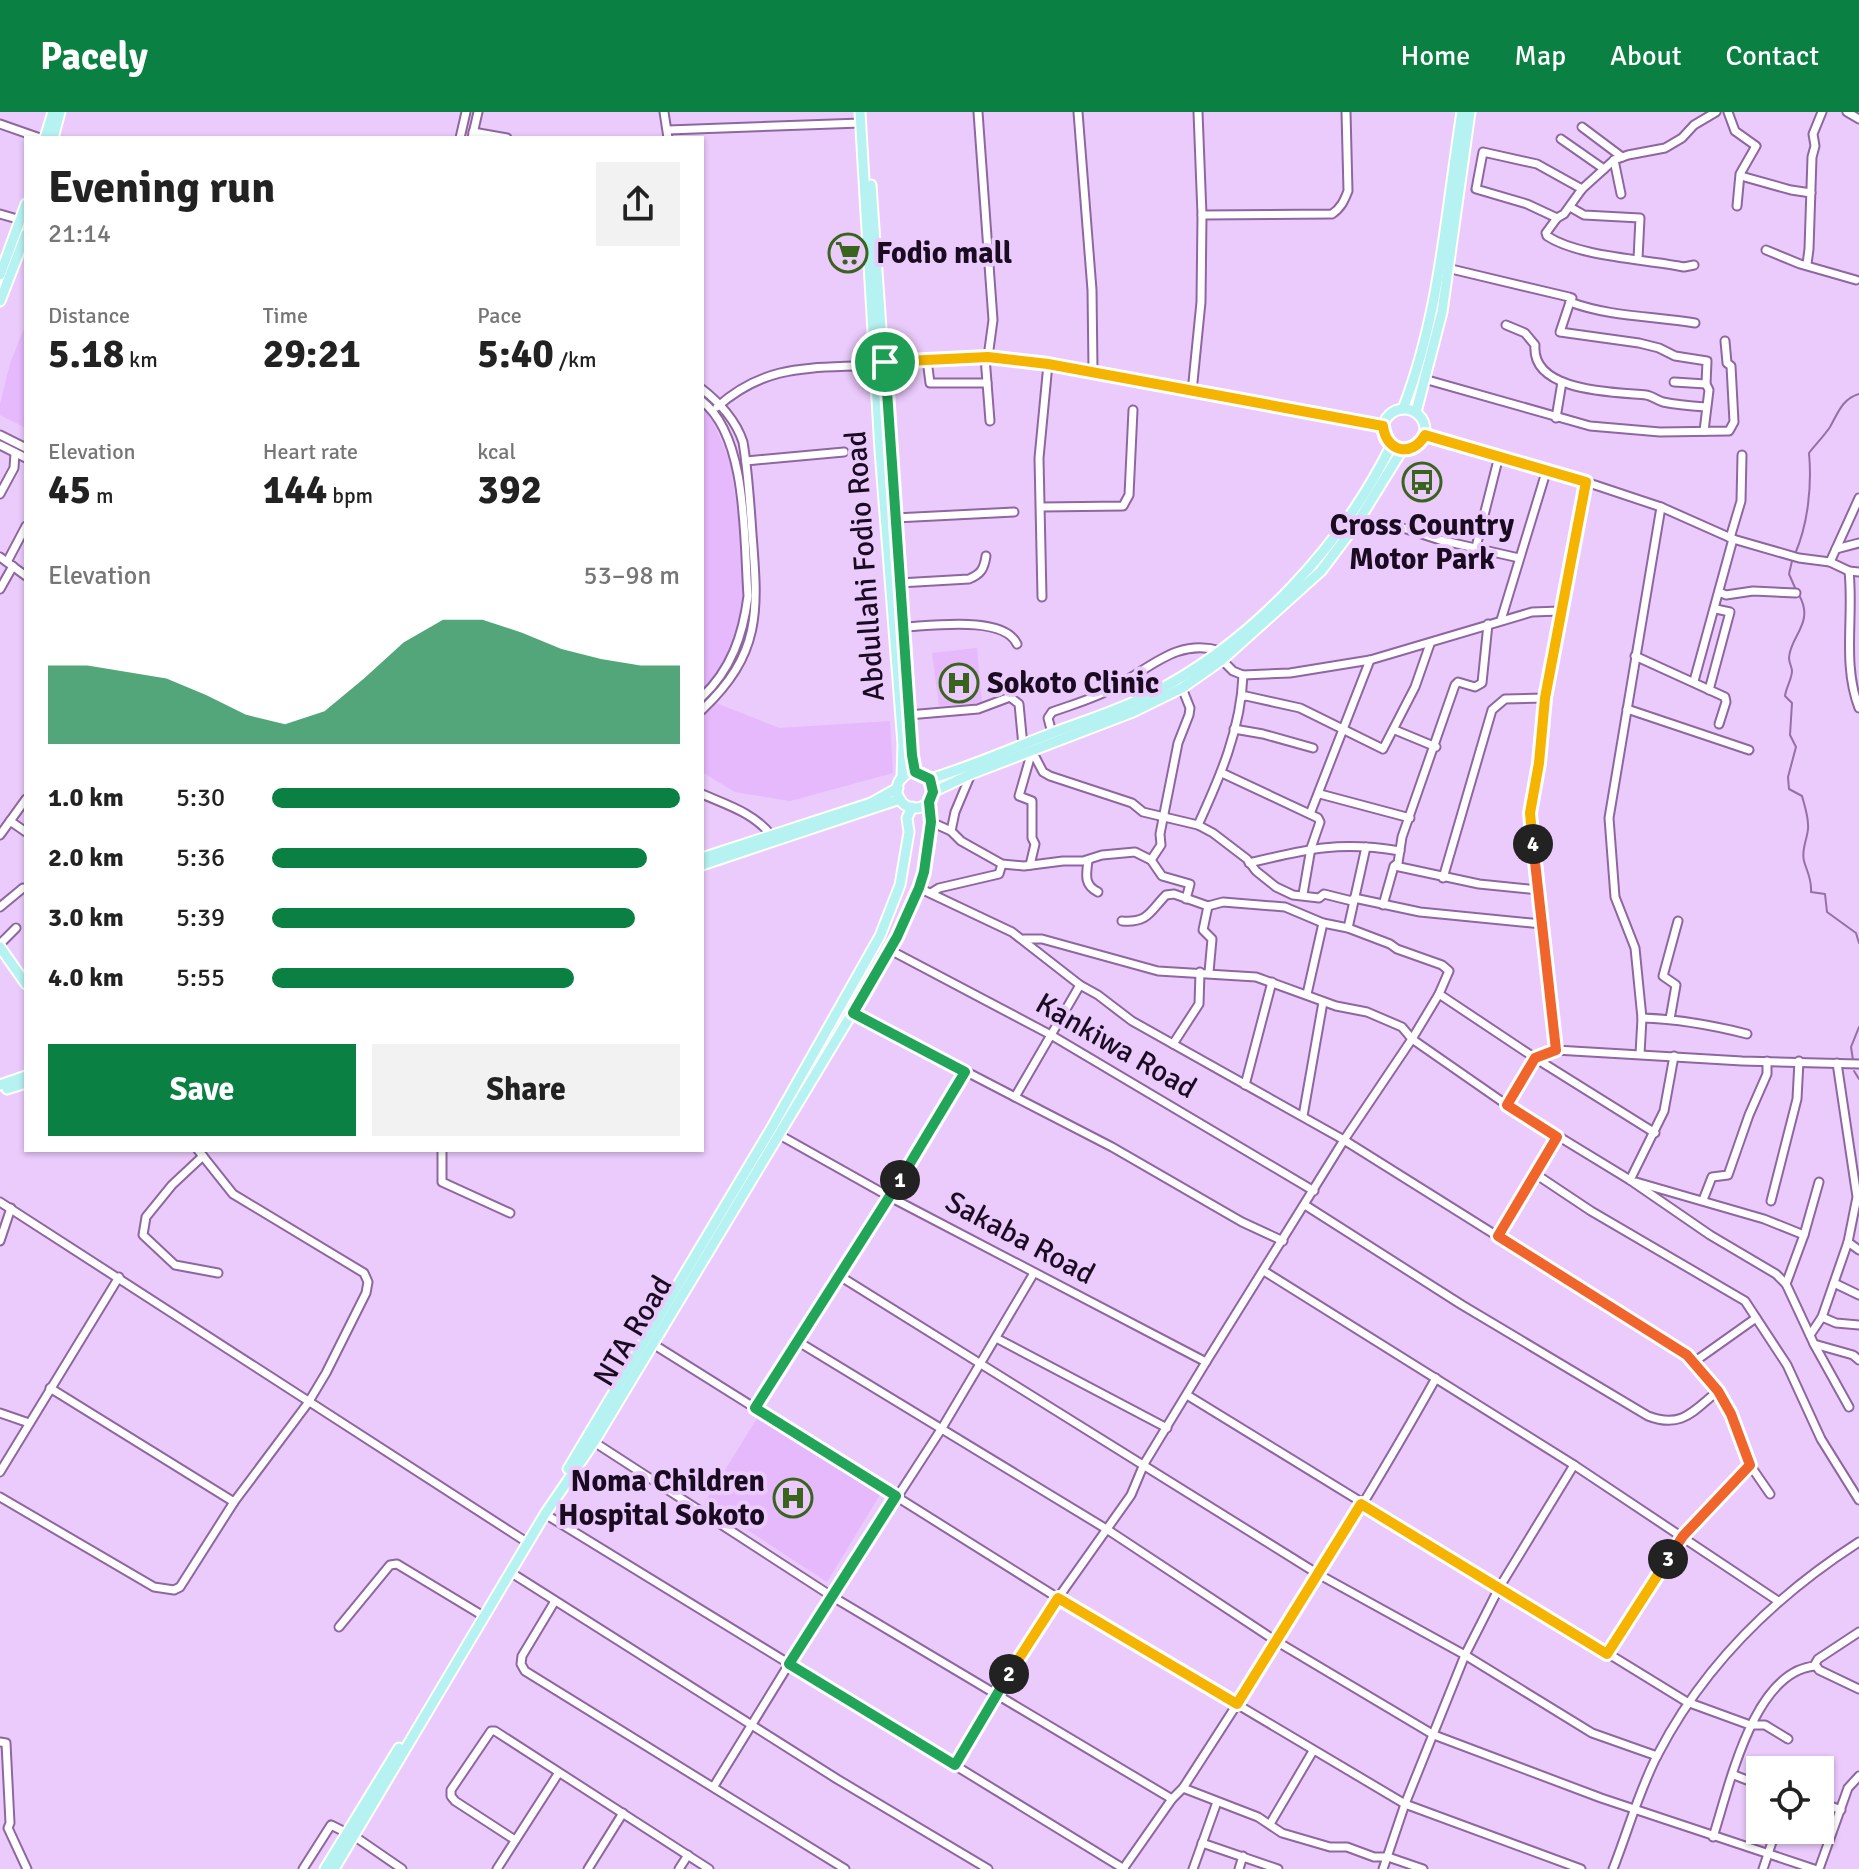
<!DOCTYPE html>
<meta charset="utf-8">
<style>
body{margin:0;font-family:Signika,sans-serif;background:#f2f2f2;color:#222;height:100vh;display:flex;flex-direction:column;font-size:30px;white-space:nowrap}
*{box-sizing:border-box;margin:0}
p{font-size:26px;color:#767676}
.icon{flex:none;width:44px;height:44px;fill:none;stroke:currentColor;stroke-width:2;stroke-linecap:round;stroke-linejoin:round}
.map{position:relative;flex:1;overflow:hidden}
.details{position:absolute;left:24px;top:24px;width:680px;height:1016px;display:flex;flex-direction:column;background:#fff;border-radius:0px;box-shadow:0 2px 6px #0004}
.details>*{flex:none}
.fabs{position:absolute;left:1746px;top:1644px;display:grid;gap:16px}
.fabs a{display:grid;place-items:center;width:88px;height:88px;border-radius:0px;background:#fff;box-shadow:0 2px 6px #0004;font-size:40px}
.pin{position:absolute;display:grid;place-items:center;width:68px;height:68px;color:#fff;margin:-34px;border:4px solid #fff;border-radius:50%;box-shadow:0 2px 8px #0007}
.km{position:absolute;width:40px;height:40px;margin:-20px;border-radius:50%;background:#222;color:#fff;font-size:22px;line-height:40px;text-align:center}
.round{display:grid;place-items:center;flex:none;width:84px;height:84px;border-radius:0px;background:#f2f2f2}
.head{display:flex;align-items:center;justify-content:space-between;height:136px;padding:0 24px}
h1{font-size:44px;font-weight:800;line-height:60px}
.figures{display:grid;grid-template-columns:repeat(3,1fr);gap:12px;height:136px;padding:8px 24px}
.figures div{display:grid;align-content:center}
.figures b{font-size:40px;font-weight:800}
.figures small{font-size:22px;font-weight:400}
.figures p{font-size:22px}
.chart{height:224px;padding:16px 24px}
.chart p{display:flex;justify-content:space-between}
.chart svg{width:100%;height:144px;margin-top:8px;fill:#0b8043;opacity:.7}
.cta{display:flex;gap:16px;margin-top:auto;padding:16px 24px}
.cta a{flex:1;height:92px;border-radius:0px;background:#0b8043;color:#fff;font-size:32px;font-weight:800;line-height:92px;text-align:center}
.cta a+a{background:#f2f2f2;color:#222}
ul{padding:0 24px;list-style:none;font-size:26px}
li{display:grid;grid-template-columns:128px 96px 1fr;align-items:center;height:60px}
li i{height:20px;border-radius:10px;background:#0b8043}
header{display:flex;align-items:center;gap:48px;box-sizing:border-box;height:112px;padding:0 40px;background:#0b8043;color:#fff}
header strong{font-size:38px}
nav{display:flex;gap:44px;margin-inline-start:auto;font-size:28px}
.map>svg:first-child{display:block}
.built{fill:#e6b8fc}
.lines{fill:none;stroke-linecap:round;stroke-linejoin:round}
.stream{stroke:#9570a7;stroke-width:2}
.minor-casing{stroke:#8e67a0;stroke-width:11}
.major-casing{stroke:#fff;stroke-width:13}
.minor{stroke:#fff;stroke-width:7}
.major{stroke:#b6f2f2;stroke-width:9}
.split-1-casing{stroke:#fff;stroke-width:16}
.split-2-casing{stroke:#fff;stroke-width:16}
.split-3-casing{stroke:#fff;stroke-width:16}
.split-4-casing{stroke:#fff;stroke-width:16}
.split-5-casing{stroke:#fff;stroke-width:16}
.split-1{stroke:#22a559;stroke-width:10}
.split-2{stroke:#22a559;stroke-width:10}
.split-3{stroke:#f5b400;stroke-width:10}
.split-4{stroke:#f0652b;stroke-width:10}
.split-5{stroke:#f5b400;stroke-width:10}
.labels{text-anchor:middle;dominant-baseline:central;stroke-width:8;stroke-linejoin:round;paint-order:stroke}
.poi-label{font-size:30px;font-weight:bold;fill:#1a0b21;stroke:#ebcafc;text-anchor:start}
.street-label{font-size:30px;fill:#1a0b21;stroke:#ebcafc}
</style>
<header>
<strong>Pacely</strong>
<nav><a>Home</a><a>Map</a><a>About</a><a>Contact</a></nav>
</header>
<div class="map">
<svg width="1859" height="1757" viewBox="0 0 1859 1757">
<rect width="100%" height="100%" fill="#ebcafc"/>
<!-- built -->
<g class="built">
<path d="M26,211V316L0,303V292L10,252Z"/>
<path d="M702,298L710,302L730,350L742,428L744,508L711,589L779,616L890,609L893,661L790,689L735,680L702,660Z"/>
<path d="M977,536L982,591L939,594L932,541Z"/>
<path d="M758,1305L881,1381L827,1470L705,1390Z"/>
</g>
<g class="lines">
<!-- stream -->
<g class="stream">
<path d="M1795,442C1808,412 1812,374 1809,341C1816,332 1824,324 1830,315C1838,301 1842,287 1859,282"/>
<path d="M1792,449L1789,462L1796,478"/>
<path d="M1799,483C1815,511 1790,524 1789,546C1789,551 1792,555 1792,559C1792,567 1786,575 1785,584L1792,591L1790,623L1796,635L1788,665L1789,677L1802,684C1805,695 1809,706 1808,717C1807,728 1801,738 1804,749C1807,760 1812,767 1811,780L1825,782L1827,800L1856,821L1859,831"/>
<path d="M1853,948L1851,935L1859,915"/>
<path d="M1854,959L1859,967"/>
</g>
<defs>
<g id="minor">
<path d="M664,0L668,26"/>
<path d="M978,0L993,208L988,245"/>
<path d="M1078,0L1092,178L1093,258"/>
<path d="M1728,0L1735,19L1756,34L1740,62L1737,94"/>
<path d="M1847,0L1859,7"/>
<path d="M0,12L40,26"/>
<path d="M1582,15L1622,45"/>
<path d="M668,18L861,11"/>
<path d="M473,20L507,26"/>
<path d="M460,26L466,0"/>
<path d="M472,26L478,0"/>
<path d="M1561,27L1604,57"/>
<path d="M1614,48L1621,82"/>
<path d="M1741,64L1791,78L1811,81"/>
<path d="M1570,95L1584,103L1640,106L1638,147"/>
<path d="M0,102L21,108"/>
<path d="M1202,103L1332,102C1341,96 1344,89 1348,79L1346,0"/>
<path d="M1557,106L1527,92L1476,77L1483,40L1537,52L1582,77"/>
<path d="M1766,138L1800,152L1856,168"/>
<path d="M1807,152L1809,137L1812,45L1815,34L1813,22L1822,0"/>
<path d="M1694,153L1684,155C1645,147 1579,145 1547,124L1546,121L1557,106L1564,102L1582,77L1614,48L1628,43L1665,36L1682,26L1694,13L1716,0"/>
<path d="M1447,156L1569,185L1572,186L1570,190C1610,205 1653,204 1695,211"/>
<path d="M1570,190L1560,220L1639,231L1659,236L1675,244L1707,249L1706,272L1709,278L1704,319"/>
<path d="M1506,213L1525,221L1535,233C1531,280 1613,280 1646,283C1652,284 1657,288 1663,290C1677,293 1691,294 1706,295"/>
<path d="M985,245L990,309"/>
<path d="M927,248L930,271H987"/>
<path d="M885,250L988,245L1048,252L1093,258L1192,280L1383,314"/>
<path d="M1424,267L1590,314L1660,320L1729,319L1734,310L1731,254L1727,251L1725,229"/>
<path d="M1674,270L1706,272"/>
<path d="M702,277C719,290 736,309 743,330C748,360 750,392 752,422C758,499 762,541 702,598"/>
<path d="M1192,280L1201,190L1202,103L1198,0"/>
<path d="M702,289C748,325 744,429 748,484C743,523 731,558 702,585"/>
<path d="M717,295C768,250 812,257 876,253"/>
<path d="M1556,306L1562,270"/>
<path d="M0,323L26,336"/>
<path d="M1425,323L1547,357L1661,395L1733,427L1799,446L1830,450L1849,459L1859,460"/>
<path d="M0,333L26,346"/>
<path d="M746,349L844,340"/>
<path d="M0,382L14,356L15,341"/>
<path d="M1042,395L1123,394L1129,383L1133,298"/>
<path d="M895,406L1014,400"/>
<path d="M1388,411L1440,428L1519,446"/>
<path d="M1730,426L1741,389L1742,343"/>
<path d="M1476,435L1499,344"/>
<path d="M1836,437L1859,431"/>
<path d="M0,445L26,464"/>
<path d="M7,450L26,414"/>
<path d="M1830,450L1859,386"/>
<path d="M1849,459C1854,505 1842,552 1859,596"/>
<path d="M899,471L969,467C981,462 984,457 986,444"/>
<path d="M0,477L13,454"/>
<path d="M1719,480L1726,483L1753,479L1796,481"/>
<path d="M1042,485L1039,346L1048,252"/>
<path d="M1501,508L1547,357"/>
<path d="M903,515C930,514 1004,503 1017,532"/>
<path d="M1635,544L1725,585L1726,590L1719,612"/>
<path d="M1222,548L1233,559L1243,563L1290,561L1370,548L1532,500L1560,499"/>
<path d="M1694,569L1733,427"/>
<path d="M1709,578L1730,500L1716,497"/>
<path d="M1242,585L1246,584L1300,596L1383,637L1415,575L1430,532"/>
<path d="M1627,597L1749,638"/>
<path d="M908,603L978,597L1010,585L1019,592L1023,634"/>
<path d="M1234,617L1263,622L1313,636"/>
<path d="M1395,618L1436,635"/>
<path d="M1052,621L1048,606L1052,600C1071,593 1093,587 1111,577C1149,558 1176,525 1221,539"/>
<path d="M1032,639L1043,660L1050,664L1132,691L1143,700L1198,713L1213,721L1247,747L1256,759L1276,775L1293,783L1319,786L1324,782L1352,789L1354,786L1420,800L1542,812"/>
<path d="M1222,661L1318,706L1320,710L1311,736L1303,782"/>
<path d="M971,662L955,700L951,719L961,729L1002,752L1024,754L1063,749H1083L1102,743L1135,740L1151,748L1162,764L1190,772L1186,787"/>
<path d="M702,682C727,693 754,701 771,723"/>
<path d="M1320,682L1410,706"/>
<path d="M1310,702L1370,548"/>
<path d="M10,709L26,720"/>
<path d="M931,710L951,719"/>
<path d="M1198,713C1220,665 1241,617 1243,563"/>
<path d="M0,723L26,687"/>
<path d="M1151,748L1161,733L1160,722L1178,631L1189,603L1190,596L1182,576"/>
<path d="M1088,749C1086,763 1084,773 1098,780"/>
<path d="M1249,751C1308,737 1339,729 1400,739"/>
<path d="M1030,753L1035,732L1032,726V689L1019,684L1032,639"/>
<path d="M1395,754L1479,772L1538,778"/>
<path d="M1443,766L1492,598L1505,587L1545,586"/>
<path d="M919,776L1012,820L1080,873L1098,883L1132,909L1344,1028L1687,1243L1718,1279L1731,1302L1750,1353L1770,1382"/>
<path d="M931,781L939,776L999,762L1002,752"/>
<path d="M1383,793L1394,754L1398,751L1402,725L1455,573L1458,570L1475,575L1482,571L1488,512"/>
<path d="M1208,794L1203,818L1212,827L1209,860"/>
<path d="M0,795L23,776L26,777"/>
<path d="M1348,816L1366,735"/>
<path d="M1024,827H1042L1158,859L1256,865L1336,894L1367,900L1402,915L1412,927L1507,993L1630,1068L1710,1123L1776,1162L1786,1172L1814,1232L1853,1243L1859,1248"/>
<path d="M0,832L16,816"/>
<path d="M890,838L1051,923L1314,1079"/>
<path d="M1307,882L1323,811"/>
<path d="M1439,882L1535,946L1556,938L1742,949L1859,952"/>
<path d="M853,901L1015,985L1080,873"/>
<path d="M1642,906C1678,907 1712,913 1747,922"/>
<path d="M1670,907L1676,873L1663,864L1678,809"/>
<path d="M1173,932L1199,892L1200,860"/>
<path d="M1556,938L1530,701L1539,651L1545,586L1586,370"/>
<path d="M1640,942L1642,906L1635,836L1615,785L1609,706L1661,395"/>
<path d="M965,960L890,1085L797,1229L1108,1418L1276,1529L1434,1623L1601,1686L1814,1757"/>
<path d="M1245,973L1272,870"/>
<path d="M1015,985L1112,1035L1242,1110L1283,1129"/>
<path d="M1507,993L1535,946L1655,1021"/>
<path d="M1303,1004L1323,890"/>
<path d="M776,1021L890,1085L1206,1250"/>
<path d="M442,1038V1070L510,1101"/>
<path d="M203,1044L172,1073L146,1105L143,1123L175,1153L218,1161"/>
<path d="M1537,1063L1591,1099L1745,1189L1787,1253L1821,1327L1859,1388"/>
<path d="M1630,1068L1664,999L1674,944"/>
<path d="M1636,1070L1764,1107L1804,1123"/>
<path d="M1703,1088L1712,1065L1728,1063L1749,1003L1767,962V949"/>
<path d="M1771,1089L1797,987L1799,949"/>
<path d="M0,1090L525,1429"/>
<path d="M1305,1093L1462,1193L1648,1304C1682,1317 1693,1299 1718,1279"/>
<path d="M1498,1124L1557,1025"/>
<path d="M0,1129L11,1096"/>
<path d="M1848,1130L1859,1138"/>
<path d="M1264,1159L1574,1353L1778,1489"/>
<path d="M838,1163L1318,1462L1465,1543L1592,1621L1657,1644"/>
<path d="M1834,1171L1859,1183"/>
<path d="M1786,1172L1804,1123L1819,1070"/>
<path d="M1822,1205L1836,1211L1859,1213"/>
<path d="M1810,1223L1822,1205L1848,1130L1857,1085L1837,951"/>
<path d="M996,1226L1167,1316"/>
<path d="M653,1232L1058,1486L1405,1692L1581,1757"/>
<path d="M1814,1232L1849,1295"/>
<path d="M1694,1250L1756,1206"/>
<path d="M50,1276L234,1390"/>
<path d="M1187,1283L1687,1590L1750,1613H1765L1788,1627"/>
<path d="M755,1296L797,1229"/>
<path d="M0,1301L29,1311"/>
<path d="M594,1330L833,1485L1172,1687"/>
<path d="M0,1360L119,1165"/>
<path d="M0,1385L154,1475L174,1478L180,1475L234,1390L308,1291L326,1261L366,1181L368,1170L364,1161L233,1082L198,1038"/>
<path d="M545,1402L1124,1757"/>
<path d="M510,1460L837,1667L988,1757"/>
<path d="M555,1489L522,1544L521,1552L525,1559L845,1757"/>
<path d="M339,1515L390,1453L397,1452L480,1502"/>
<path d="M1859,1520L1818,1547L1815,1552L1819,1558L1859,1577"/>
<path d="M1607,1542L1683,1424L1750,1353"/>
<path d="M0,1630L6,1631L10,1711L8,1716L27,1757"/>
<path d="M955,1653L1058,1486L1131,1383L1144,1352L1206,1250L1344,1028L1412,927L1439,882L1449,859L1442,853L1397,837L1390,832L1348,816L1323,811L1285,795L1223,790L1208,794L1174,782L1166,783C1150,799 1149,811 1122,809"/>
<path d="M1734,1663L1760,1673"/>
<path d="M714,1674L789,1552L942,1316L1034,1161"/>
<path d="M1183,1676L1258,1705L1282,1721L1330,1735H1347L1374,1745H1388L1423,1757"/>
<path d="M1820,1690L1841,1698"/>
<path d="M1270,1712L1313,1639"/>
<path d="M354,1724L402,1757"/>
<path d="M1713,1725C1729,1676 1753,1559 1815,1554"/>
<path d="M515,1728L455,1689L451,1684V1678L491,1619H495L709,1757"/>
<path d="M1202,1731L1278,1757"/>
<path d="M303,1757L331,1713L347,1721"/>
<path d="M497,1757L558,1662"/>
<path d="M588,1757L623,1701"/>
<path d="M679,1757L688,1743"/>
<path d="M1123,1757L1172,1687L1183,1676C1270,1541 1358,1406 1436,1266"/>
<path d="M1193,1757L1217,1690"/>
<path d="M1239,1757L1243,1744"/>
<path d="M1383,1757L1405,1692L1465,1543L1499,1476L1574,1353"/>
<path d="M1613,1757C1628,1719 1639,1678 1658,1642C1704,1553 1775,1484 1859,1430"/>
<path d="M1763,1757L1776,1718"/>
<path d="M1819,1757L1848,1676L1859,1664"/>
</g>
<g id="major">
<path d="M860,0L880,338L903,632L902,666"/>
<path d="M45,26L53,0"/>
<path d="M53,26L60,0"/>
<path d="M871,73L908,603L915,660"/>
<path d="M0,163L26,92"/>
<path d="M0,189L26,122"/>
<path d="M1403,297C1440,202 1446,100 1462,0"/>
<circle cx="1404" cy="318" r="21"/>
<path d="M1416,300L1442,200L1470,0"/>
<circle cx="915" cy="678" r="18"/>
<path d="M930,667C973,654 1013,636 1055,620C1087,608 1120,598 1151,582C1252,531 1341,435 1391,334"/>
<path d="M933,680L971,662L1133,600L1182,576L1222,548L1321,459L1357,411L1402,338"/>
<path d="M702,746L871,691L898,676"/>
<path d="M702,753L900,687"/>
<path d="M0,835L26,872"/>
<path d="M0,973L26,964"/>
<path d="M7,977L26,971"/>
<path d="M568,1357L771,1017L880,824L900,773L909,720L907,706L912,695"/>
<path d="M325,1757L399,1636"/>
<path d="M334,1757L545,1402L594,1330L890,838C911,799 940,734 929,690"/>
</g>
</defs>
<!-- minor casing -->
<use href="#minor" class="minor-casing"/>
<!-- major casing -->
<use href="#major" class="major-casing"/>
<!-- minor -->
<use href="#minor" class="minor"/>
<!-- major -->
<use href="#major" class="major"/>
</g>
<g class="lines">
<defs>
<path id="split-1" d="M885,250L912,643L915,660L930,667L933,680L929,690L931,710L924,760L919,776L897,825L853,901L965,960L900,1068"/>
<path id="split-2" d="M900,1068L755,1296L896,1384L789,1552L955,1653L1009,1562"/>
<path id="split-3" d="M1009,1562L1058,1486L1237,1592L1361,1392L1607,1542L1668,1447"/>
<path id="split-4" d="M1533,732L1556,938L1535,946L1507,993L1557,1025L1498,1124L1687,1243L1718,1279L1731,1302L1750,1353L1683,1424L1668,1447"/>
<path id="split-5" d="M885,250L988,245L1048,252L1383,314C1386,340 1412,346 1425,323L1586,370L1545,586L1539,651L1530,701L1533,732"/>
</defs>
<!-- split-1 casing -->
<use href="#split-1" class="split-1-casing"/>
<!-- split-2 casing -->
<use href="#split-2" class="split-2-casing"/>
<!-- split-3 casing -->
<use href="#split-3" class="split-3-casing"/>
<!-- split-4 casing -->
<use href="#split-4" class="split-4-casing"/>
<!-- split-5 casing -->
<use href="#split-5" class="split-5-casing"/>
<!-- split-1 -->
<use href="#split-1" class="split-1"/>
<!-- split-2 -->
<use href="#split-2" class="split-2"/>
<!-- split-3 -->
<use href="#split-3" class="split-3"/>
<!-- split-4 -->
<use href="#split-4" class="split-4"/>
<!-- split-5 -->
<use href="#split-5" class="split-5"/>
</g>
<!-- icons -->
<defs>
<symbol id="supermarket-ring" viewBox="-11 -11 22 22"><circle r="9.5" fill="#ebcafc" stroke="#3a631e" stroke-width="1.5"/><path d="M-6-5.5h2.5l.6 2H6L4.5 2H-2.5L-4.4-4H-6ZM-1.5 3.2a1.3 1.3 0 1 0 .1 0ZM3 3.2a1.3 1.3 0 1 0 .1 0Z" fill="#3a631e"/></symbol>
<symbol id="bus-ring" viewBox="-11 -11 22 22"><circle r="9.5" fill="#ebcafc" stroke="#3a631e" stroke-width="1.5"/><path d="M-5-6H5V4H4V6H2V4H-2V6H-4V4H-5ZM-3.5-4V0h7V-4ZM-3.5 1.2v1.5H-2V1.2ZM2 1.2v1.5H3.5V1.2Z" fill="#3a631e"/></symbol>
<symbol id="hospital-ring" viewBox="-11 -11 22 22"><circle r="9.5" fill="#ebcafc" stroke="#3a631e" stroke-width="1.5"/><path d="M-5-5h3v3.5h4V-5h3V5h-3V1.5h-4V5h-3Z" fill="#3a631e"/></symbol>
</defs>
<g fill-rule="evenodd">
<use href="#supermarket-ring" x="826" y="119" width="44" height="44"/>
<use href="#bus-ring" x="1400" y="348" width="44" height="44"/>
<use href="#hospital-ring" x="937" y="549" width="44" height="44"/>
<use href="#hospital-ring" x="771" y="1364" width="44" height="44"/>
</g>
<g class="labels">
<!-- poi labels -->
<g class="poi-label">
<text x="876" y="141">Fodio mall</text>
<text x="1422" y="413" text-anchor="middle">Cross Country<tspan x="1422" dy="34">Motor Park</tspan></text>
<text x="987" y="571">Sokoto Clinic</text>
<text x="765" y="1369" text-anchor="end">Noma Children<tspan x="765" dy="34">Hospital Sokoto</tspan></text>
</g>
<!-- street labels -->
<g class="street-label">
<text transform="translate(865 454) rotate(-94)">Abdullahi Fodio Road</text>
<text transform="translate(1116 934) rotate(30)">Kankiwa Road</text>
<text transform="translate(1020 1126) rotate(28)">Sakaba Road</text>
<text transform="translate(633 1219) rotate(-59)">NTA Road</text>
</g>
</g>
</svg>
<div class="fabs">
<a><svg class="icon" aria-label="locate" viewBox="0 0 24 24"><circle cx="12" cy="12" r="6"/><path d="M12 2v4M12 18v4M2 12h4M18 12h4"/></svg></a>
</div>
<div class="pin" style="left:885px;top:250px;background:#1e9e55"><svg class="icon" aria-label="arrive" viewBox="0 0 24 24"><path d="M6 21V4h12l-3 4 3 4H6"/></svg></div>
<b class="km" style="left:900px;top:1068px">1</b>
<b class="km" style="left:1009px;top:1562px">2</b>
<b class="km" style="left:1668px;top:1447px">3</b>
<b class="km" style="left:1533px;top:732px">4</b>
<section class="details">
<div class="head"><div><h1>Evening run</h1><p>21:14</p></div><a class="round"><svg class="icon" aria-label="share" viewBox="0 0 24 24"><path d="M12 15V3M7 8l5-5 5 5M5 13v7h14v-7"/></svg></a></div>
<div class="figures">
<div><p>Distance</p><b>5.18<small> km</small></b></div>
<div><p>Time</p><b>29:21</b></div>
<div><p>Pace</p><b>5:40<small> /km</small></b></div>
</div>
<div class="figures">
<div><p>Elevation</p><b>45<small> m</small></b></div>
<div><p>Heart rate</p><b>144<small> bpm</small></b></div>
<div><p>kcal</p><b>392</b></div>
</div>
<div class="chart"><p><span>Elevation</span>53–98 m</p>
<svg viewBox="0 0 160 44" preserveAspectRatio="none"><path d="M0 44V20L10 20L20 22L30 24L40 29L50 35L60 38L70 34L80 24L90 13L100 6L110 6L120 10L130 15L140 18L150 20L160 20V44z"/></svg>
</div>
<ul>
<li><b>1.0 km</b>5:30<i style="width:100%"></i></li>
<li><b>2.0 km</b>5:36<i style="width:92%"></i></li>
<li><b>3.0 km</b>5:39<i style="width:89%"></i></li>
<li><b>4.0 km</b>5:55<i style="width:74%"></i></li>
</ul>
<div class="cta"><a>Save</a><a>Share</a></div>
</section>
</div>
